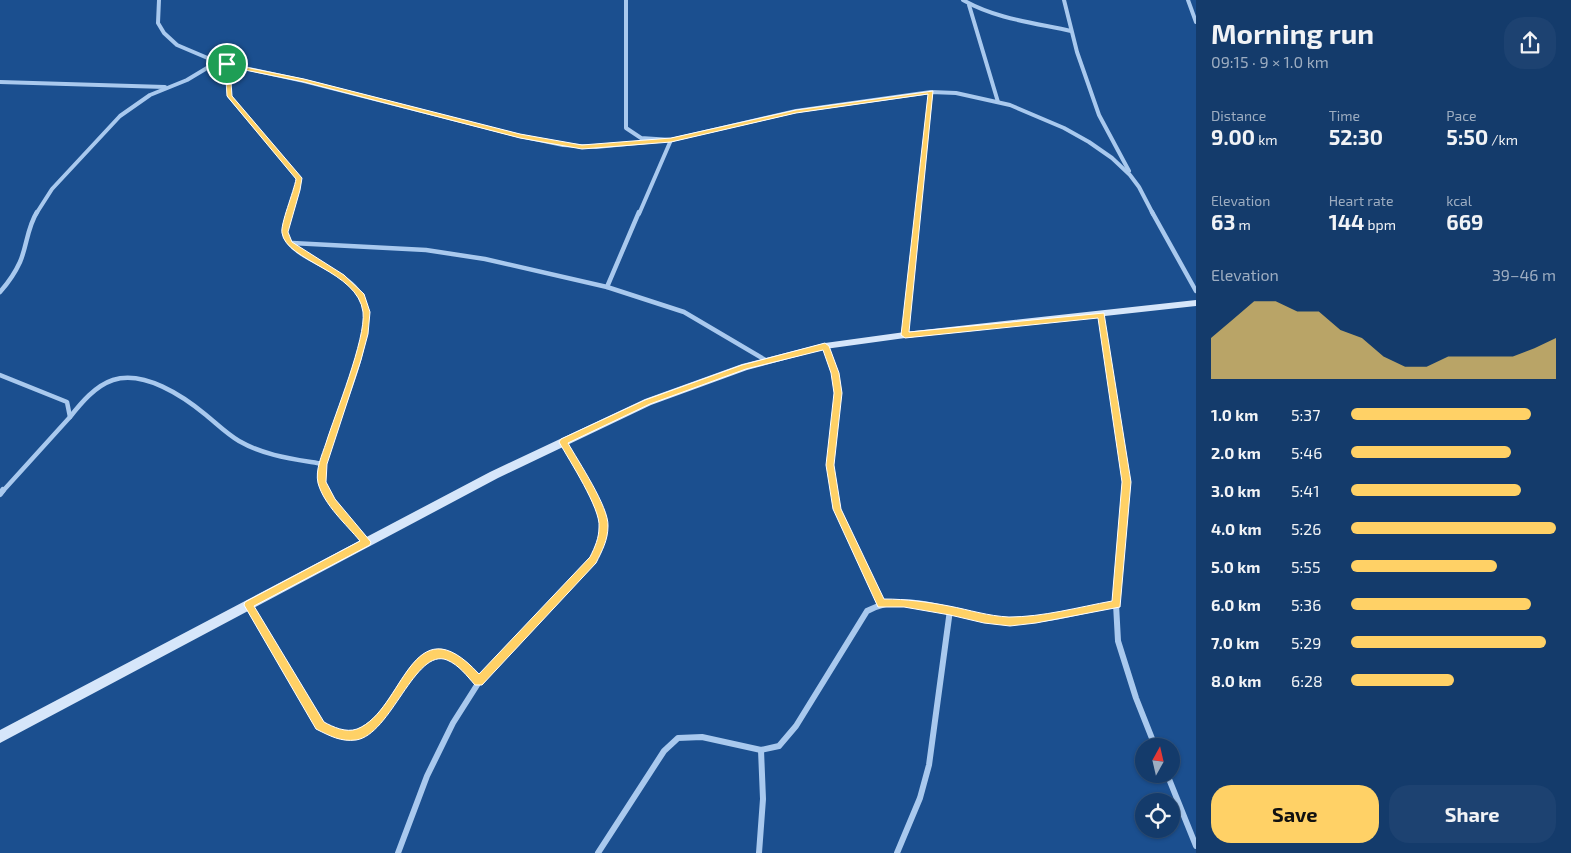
<!DOCTYPE html>
<meta charset="utf-8">
<style>
body{margin:0;font-family:"Exo 2",sans-serif;background:#1d4271;color:#f1f3f6;height:100vh;display:flex;flex-direction:column;font-size:19px;white-space:nowrap}
*{box-sizing:border-box;margin:0}
p{font-size:16px;color:#9dadc1}
.icon{flex:none;width:28px;height:28px;fill:none;stroke:currentColor;stroke-width:2;stroke-linecap:round;stroke-linejoin:round}
.map{position:relative;flex:1;overflow:hidden}
.details{display:flex;flex-direction:column;background:#143b6b;width:375px}
.details>*{flex:none}
.needle{width:32px;rotate:8deg}
.tools{position:absolute;left:1135px;top:738px;display:grid;gap:10px}
.tools a{display:grid;place-items:center;width:45px;height:45px;border-radius:50%;background:#143b6b;box-shadow:0 1px 4px #0004,0 0 0 1px #33557e;font-size:25px}
.pin{position:absolute;display:grid;place-items:center;width:42px;height:42px;color:#fff;margin:-21px;border:2px solid #fff;border-radius:50%;box-shadow:0 1px 5px #0007}
.round{display:grid;place-items:center;flex:none;width:52px;height:52px;border-radius:20px;background:#1d4271}
.summary{display:flex;align-items:center;justify-content:space-between;height:85px;padding:0 15px}
h1{font-size:28px;font-weight:700;line-height:38px}
.stats{display:grid;grid-template-columns:repeat(3,1fr);gap:8px;height:85px;padding:5px 15px}
.stats div{display:grid;align-content:center}
.stats b{font-size:21px;font-weight:700}
.stats small{font-size:14px;font-weight:400}
.stats p{font-size:14px}
.chart{height:140px;padding:10px 15px}
.chart p{display:flex;justify-content:space-between}
.chart svg{width:100%;height:90px;margin-top:5px;fill:#ffd166;opacity:.7}
.primary-button{display:flex;gap:10px;margin-top:auto;padding:10px 15px}
.primary-button a{flex:1;height:58px;border-radius:20px;background:#ffd166;color:#111;font-size:20px;font-weight:700;line-height:58px;text-align:center}
.primary-button a+a{background:#1d4271;color:#f1f3f6}
ul{padding:0 15px;list-style:none;font-size:16px}
li{display:grid;grid-template-columns:80px 60px 1fr;align-items:center;height:38px}
li i{height:12px;border-radius:6px;background:#ffd166}
main{display:flex;flex:1;min-height:0}
.map>svg:first-child{display:block}
.lines{fill:none;stroke-linecap:round;stroke-linejoin:round}
.minor-far2{stroke:#a9c9ee;stroke-width:4}
.minor-far1{stroke:#a9c9ee;stroke-width:4.5}
.minor{stroke:#a9c9ee;stroke-width:6}
.secondary{fill:#d6e6fa;fill-rule:evenodd}
.route{fill:#ffd166;stroke:#fff;fill-rule:evenodd}
</style>
<main>
<div class="map">
<svg width="1196" height="853" viewBox="0 0 1196 853">
<rect width="100%" height="100%" fill="#1b4f8f"/>
<g class="lines">
<!-- minor-far2 -->
<g class="minor-far2">
<path d="M159,0L158,23L164,33L177,45L217,62L304,81L520,136L563,145L596,147L648,142"/>
<path d="M626,0V128L641,138L671,140L796,111L931,92L956,93L1010,105L1064,128L1089,142L1112,158L1130,175L1139,187L1153,214"/>
<path d="M963,0C996,19 1035,23 1071,31"/>
<path d="M1064,0L1077,52L1099,115L1129,171"/>
<path d="M1188,0L1196,22"/>
<path d="M969,5L998,102"/>
<path d="M227,64L229,96L299,178L289,214"/>
<path d="M0,82L165,87"/>
<path d="M36,214L52,189L120,116L150,95L187,80L217,62"/>
<path d="M639,214L671,140"/>
<path d="M918,214L931,92"/>
</g>
<!-- minor-far1 -->
<g class="minor-far1">
<path d="M289,212C288,219 284,228 285,235C294,265 365,269 366,313C367,351 346,398 333,434C328,448 320,465 322,481C323,485 325,488 327,492"/>
<path d="M1152,212L1196,291"/>
<path d="M292,243L426,250L485,259L607,287L684,312L767,361"/>
<path d="M607,287L639,212"/>
<path d="M0,292C8,283 15,273 20,262C27,246 27,228 37,212"/>
<path d="M1101,315L1126,482L1125,492"/>
<path d="M905,335L918,212"/>
<path d="M825,346L835,373L838,393L830,465L834,492"/>
<path d="M0,375L67,402L70,417L2,492"/>
<path d="M70,417C81,403 95,386 113,380C144,370 183,396 206,415C217,424 227,434 239,441C265,456 294,459 323,464"/>
<path d="M564,442L591,492"/>
</g>
<!-- minor -->
<g class="minor">
<path d="M326,490L332,502L367,542"/>
<path d="M834,490L837,509L882,604"/>
<path d="M1125,490L1116,604L1118,641L1136,698L1155,746"/>
<path d="M0,494L3,490"/>
<path d="M248,605L320,726L344,734L362,732L376,723L409,675L421,662L436,655L446,654L452,656L464,666L479,682"/>
<path d="M1167,774L1196,846"/>
<path d="M398,853L427,776L453,723L479,682L593,560C607,531 606,519 591,490"/>
<path d="M598,853L664,751L678,738L702,737L761,750L779,746L796,726L867,611C912,587 962,620 1010,621C1045,622 1081,611 1116,604"/>
<path d="M759,853L763,799L761,750"/>
<path d="M897,853L920,798L929,765L950,610"/>
</g>
<!-- secondary -->
<path class="secondary" d="M1196,300V306L905,338L825,349L747,370L651,405L498,478L0,743V730L490,472L645,399L742,364L825,343L905,332Z"/>
</g>
<!-- route -->
<path class="route" d="M225,63L304,79L520,134L582,145L671,138L796,110L933,91L909,332L1104,313L1131,482L1120,607L1036,623L1010,626L984,623L950,615L904,607H878L833,509L826,465L834,393L831,373L823,350L746,369L650,404L568,443C578,461 609,507 608,526C608,540 602,551 596,563L482,685H475C467,676 459,665 447,660C415,647 391,735 356,740C341,742 330,736 316,729L244,605L245,602L360,541C346,524 324,505 318,483C315,470 322,455 326,443C335,414 366,339 363,312C358,271 286,261 282,233C280,225 294,191 296,179L227,96ZM230,67L304,82L520,138L582,149L671,142L796,113L928,94L901,335L905,338L1098,318L1122,482L1112,601C1079,607 1043,617 1009,617C988,616 970,610 949,606C928,602 906,599 884,599L841,509L834,465L842,393L839,373L829,346L825,343L742,365L645,400L561,439L559,442C569,460 601,509 599,527C599,538 595,547 590,557L479,674C411,600 404,711 357,729C346,733 333,727 324,722L254,606L370,545L371,542L335,499L326,482L327,464L361,360L368,334L370,312L364,294L344,275L292,242L288,232L300,190L302,178L232,96Z"/>
</svg>
<div class="tools">
<a><svg class="needle" viewBox="-14 -14 28 28"><path d="M0-13l5 13h-10z" fill="#e53935"/><path d="M0 13l5-13h-10z" fill="#9dadc1"/></svg></a>
<a><svg class="icon" aria-label="locate" viewBox="0 0 24 24"><circle cx="12" cy="12" r="6"/><path d="M12 2v4M12 18v4M2 12h4M18 12h4"/></svg></a>
</div>
<div class="pin" style="left:227px;top:64px;background:#1e9e55"><svg class="icon" aria-label="arrive" viewBox="0 0 24 24"><path d="M6 21V4h12l-3 4 3 4H6"/></svg></div>
</div>
<section class="details">
<div class="summary"><div><h1>Morning run</h1><p>09:15 · 9 × 1.0 km</p></div><a class="round"><svg class="icon" aria-label="share" viewBox="0 0 24 24"><path d="M12 15V3M7 8l5-5 5 5M5 13v7h14v-7"/></svg></a></div>
<div class="stats">
<div><p>Distance</p><b>9.00<small> km</small></b></div>
<div><p>Time</p><b>52:30</b></div>
<div><p>Pace</p><b>5:50<small> /km</small></b></div>
</div>
<div class="stats">
<div><p>Elevation</p><b>63<small> m</small></b></div>
<div><p>Heart rate</p><b>144<small> bpm</small></b></div>
<div><p>kcal</p><b>669</b></div>
</div>
<div class="chart"><p><span>Elevation</span>39–46 m</p>
<svg viewBox="0 0 160 44" preserveAspectRatio="none"><path d="M0 44V24L10 15L20 6L30 6L40 11L50 11L60 20L70 24L80 33L90 38L100 38L110 33L120 33L130 33L140 33L150 29L160 24V44z"/></svg>
</div>
<ul>
<li><b>1.0 km</b>5:37<i style="width:88%"></i></li>
<li><b>2.0 km</b>5:46<i style="width:78%"></i></li>
<li><b>3.0 km</b>5:41<i style="width:83%"></i></li>
<li><b>4.0 km</b>5:26<i style="width:100%"></i></li>
<li><b>5.0 km</b>5:55<i style="width:71%"></i></li>
<li><b>6.0 km</b>5:36<i style="width:88%"></i></li>
<li><b>7.0 km</b>5:29<i style="width:95%"></i></li>
<li><b>8.0 km</b>6:28<i style="width:50%"></i></li>
</ul>
<div class="primary-button"><a>Save</a><a>Share</a></div>
</section>
</main>
